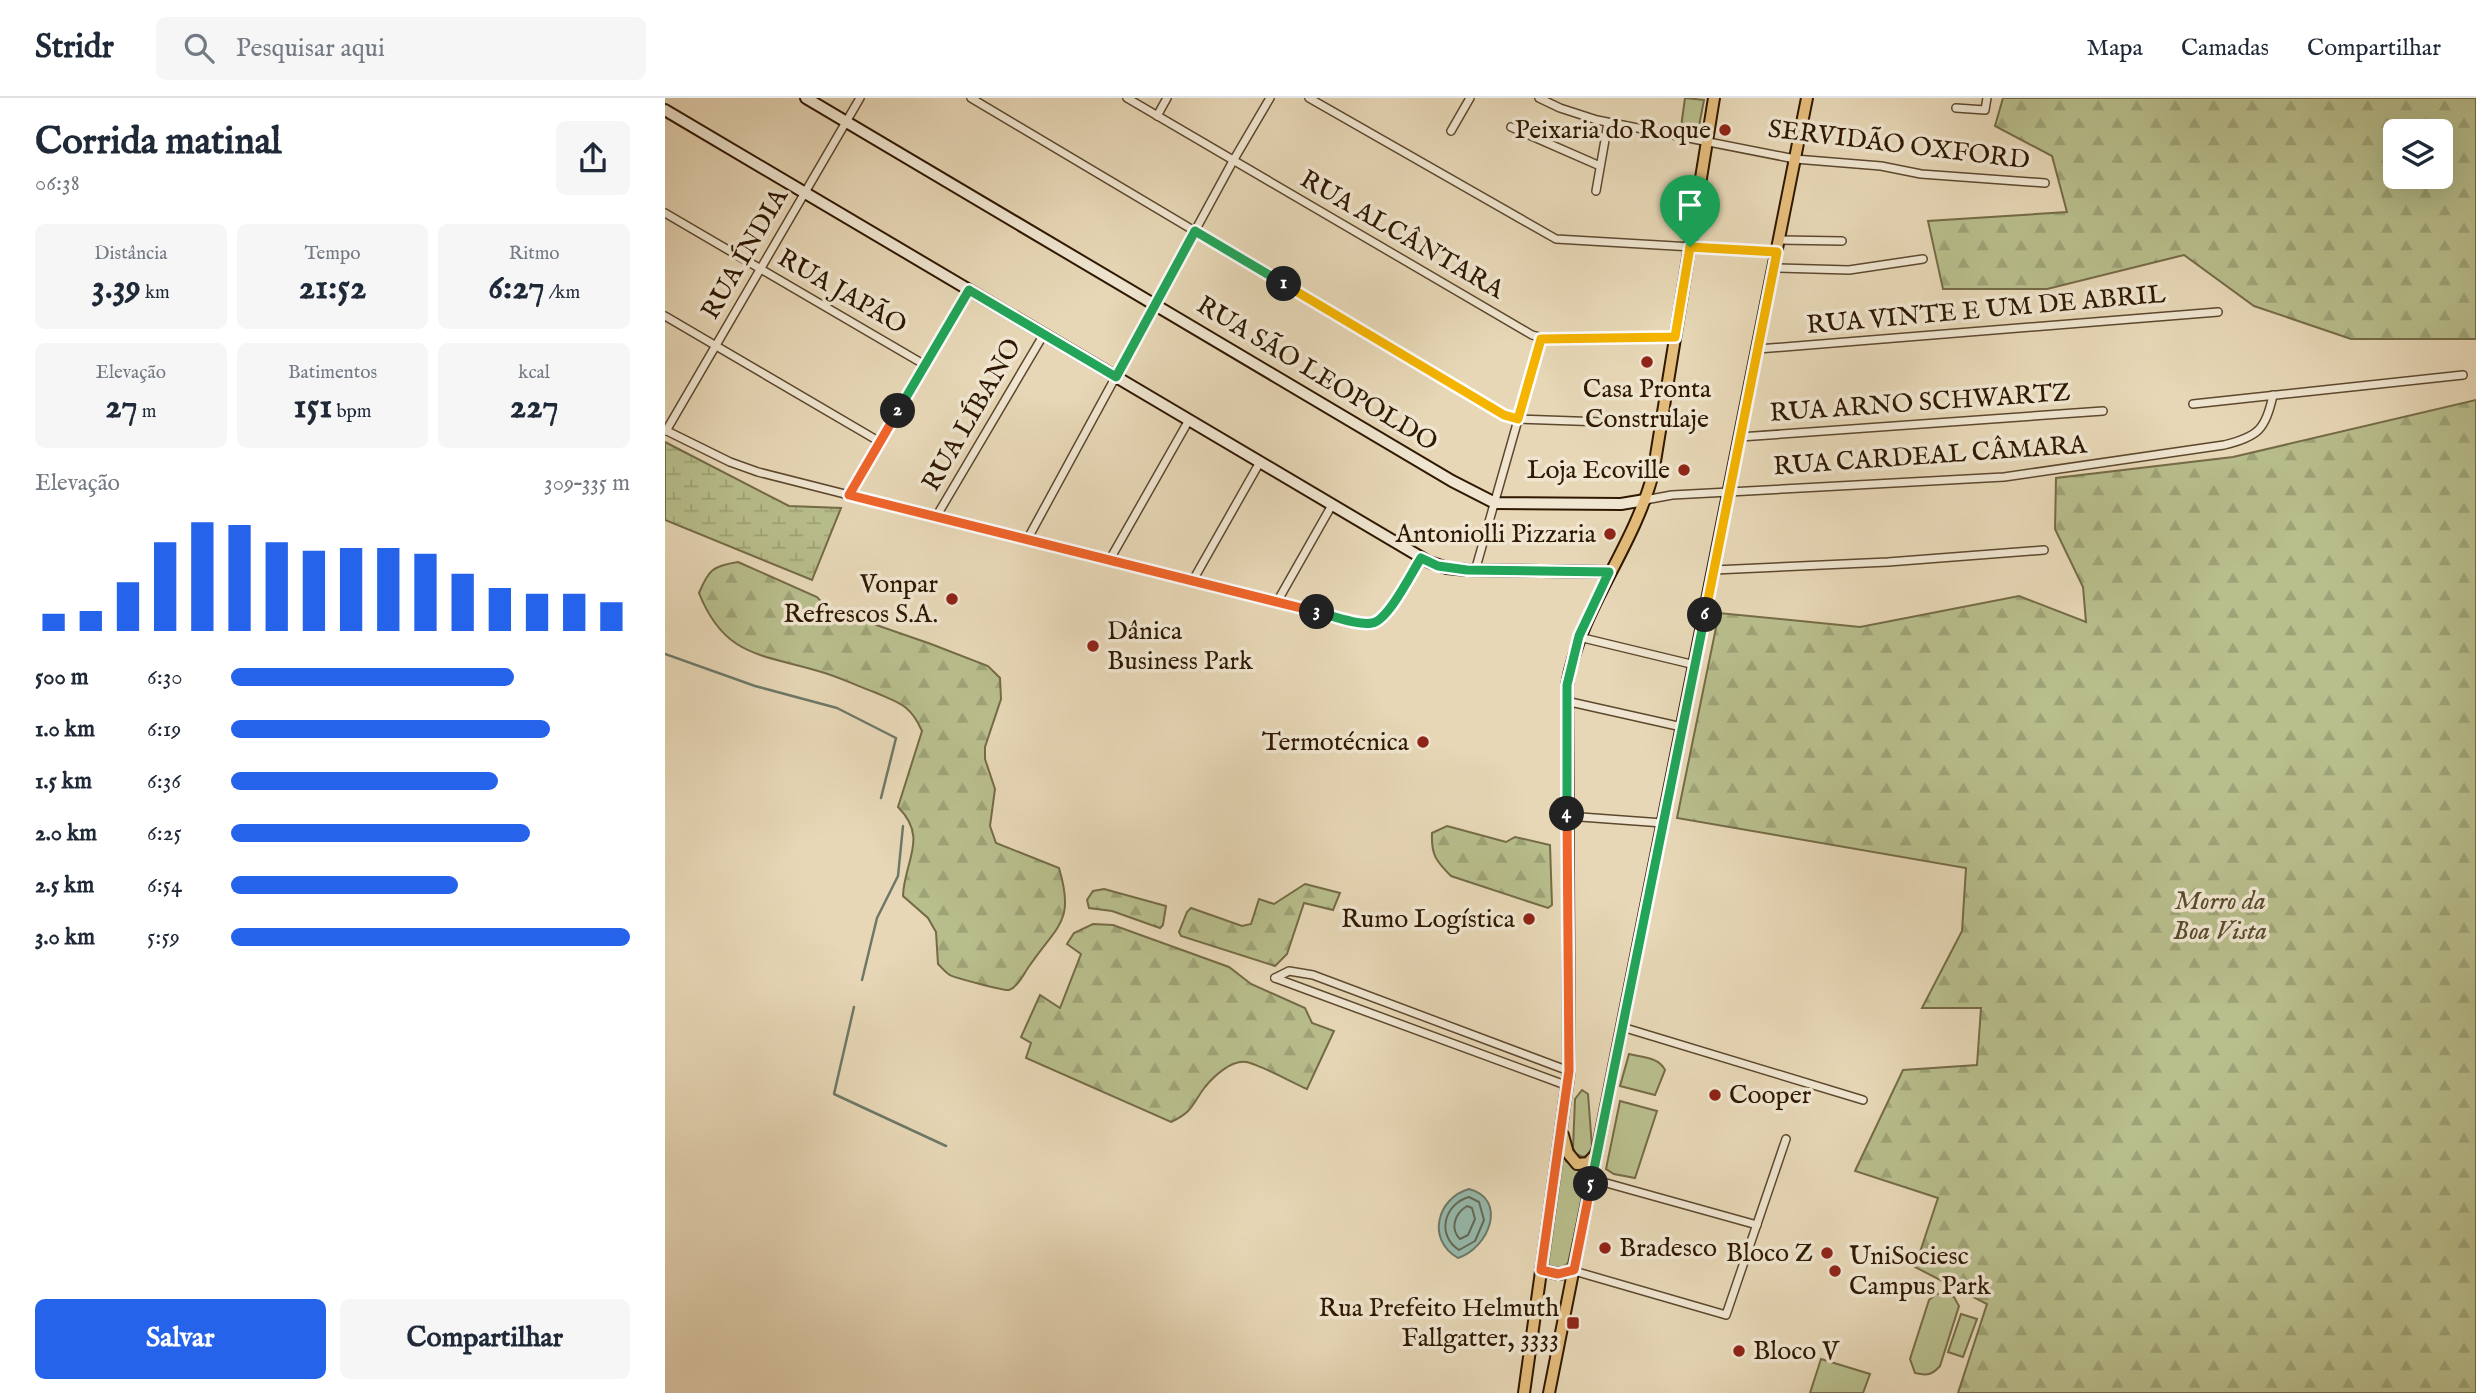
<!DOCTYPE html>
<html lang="pt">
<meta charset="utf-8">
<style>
body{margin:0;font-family:"IM FELL English",serif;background:#f6f6f7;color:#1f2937;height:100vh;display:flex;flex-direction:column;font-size:26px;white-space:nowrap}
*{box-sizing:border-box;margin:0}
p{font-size:23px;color:#747a83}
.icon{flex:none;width:38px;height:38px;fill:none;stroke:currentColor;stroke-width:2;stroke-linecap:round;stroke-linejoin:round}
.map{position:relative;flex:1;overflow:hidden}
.side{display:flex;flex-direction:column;background:#fff;width:665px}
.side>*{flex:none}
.tools{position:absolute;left:1718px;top:21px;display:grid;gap:14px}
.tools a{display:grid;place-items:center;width:70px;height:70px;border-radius:10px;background:#fff;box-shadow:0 7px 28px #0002;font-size:35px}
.pin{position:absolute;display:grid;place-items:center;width:60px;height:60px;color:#fff;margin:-72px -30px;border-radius:50% 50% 50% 0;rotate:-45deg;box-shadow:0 0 7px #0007}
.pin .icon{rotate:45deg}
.km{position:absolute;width:35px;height:35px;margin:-18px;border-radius:50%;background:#222;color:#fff;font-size:19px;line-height:35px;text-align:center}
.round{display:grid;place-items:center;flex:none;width:74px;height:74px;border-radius:10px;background:#f6f6f7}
.overview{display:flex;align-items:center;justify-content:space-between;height:119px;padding:0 35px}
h1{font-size:38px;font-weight:700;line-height:52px}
.metrics{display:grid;grid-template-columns:repeat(3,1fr);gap:10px;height:119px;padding:7px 35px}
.metrics div{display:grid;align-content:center;border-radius:10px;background:#f6f6f7;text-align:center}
.metrics b{font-size:35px;font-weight:700}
.metrics small{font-size:19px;font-weight:400}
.metrics p{font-size:19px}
.chart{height:196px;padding:14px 35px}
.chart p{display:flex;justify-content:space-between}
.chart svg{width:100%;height:126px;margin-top:7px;stroke:#2563eb;stroke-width:6}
.cta{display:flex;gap:14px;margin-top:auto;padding:14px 35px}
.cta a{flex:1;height:80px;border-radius:10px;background:#2563eb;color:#fff;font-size:28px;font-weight:700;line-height:80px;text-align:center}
.cta a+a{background:#f6f6f7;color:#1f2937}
ul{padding:0 35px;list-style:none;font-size:23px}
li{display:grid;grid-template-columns:112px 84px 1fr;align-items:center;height:52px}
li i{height:18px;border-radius:9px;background:#2563eb}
header{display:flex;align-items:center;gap:42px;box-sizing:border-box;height:98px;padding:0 35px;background:#fff;border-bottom:2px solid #e0e1e3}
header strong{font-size:33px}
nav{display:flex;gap:38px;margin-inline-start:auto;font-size:24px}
.search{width:490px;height:63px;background:#f6f6f7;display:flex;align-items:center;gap:18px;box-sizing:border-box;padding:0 24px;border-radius:10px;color:#747a83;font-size:26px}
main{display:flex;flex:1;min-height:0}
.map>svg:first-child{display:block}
.green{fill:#b8be8c;stroke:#746b46;stroke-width:2}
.forest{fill:url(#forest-firs);stroke:#746b46;stroke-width:2;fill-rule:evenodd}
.wetland{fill:url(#wetland-marsh);stroke:#746b46;stroke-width:2}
.water{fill:#97baad;stroke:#6d7968;stroke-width:2}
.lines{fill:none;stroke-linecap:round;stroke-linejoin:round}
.shore{stroke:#636956;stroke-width:2}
.stream{stroke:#6d7968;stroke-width:2.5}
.street-casing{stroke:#5d482e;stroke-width:10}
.secondary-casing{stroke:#2f1800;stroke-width:14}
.primary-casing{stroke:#2f1800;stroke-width:14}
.street{stroke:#efe5d0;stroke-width:7}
.secondary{stroke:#efe5d0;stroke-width:10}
.primary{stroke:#e4bc7b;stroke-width:10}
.split-1-casing{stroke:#fff;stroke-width:14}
.split-2-casing{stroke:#fff;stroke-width:14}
.split-3-casing{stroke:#fff;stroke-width:14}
.split-4-casing{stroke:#fff;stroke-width:14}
.split-5-casing{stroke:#fff;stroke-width:14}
.split-6-casing{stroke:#fff;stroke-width:14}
.split-7-casing{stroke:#fff;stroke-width:14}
.split-1{stroke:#f5b400;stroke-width:9}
.split-2{stroke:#22a559;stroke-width:9}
.split-3{stroke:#f0652b;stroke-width:9}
.split-4{stroke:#22a559;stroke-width:9}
.split-5{stroke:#f0652b;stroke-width:9}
.split-6{stroke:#22a559;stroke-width:9}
.split-7{stroke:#f5b400;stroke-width:9}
.poi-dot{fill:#8f2418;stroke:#efe5d0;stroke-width:2.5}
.labels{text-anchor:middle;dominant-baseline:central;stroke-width:7;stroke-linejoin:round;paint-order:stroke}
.poi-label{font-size:26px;fill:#2f1800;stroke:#efe5d0;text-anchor:end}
.street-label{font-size:26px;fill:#2f1800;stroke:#efe5d0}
.park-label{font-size:26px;font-style:italic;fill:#584a2a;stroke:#efe5d0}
</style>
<header>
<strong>Stridr</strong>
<div class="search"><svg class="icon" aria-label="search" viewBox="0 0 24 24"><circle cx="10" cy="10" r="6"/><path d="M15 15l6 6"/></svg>Pesquisar aqui</div>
<nav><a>Mapa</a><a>Camadas</a><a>Compartilhar</a></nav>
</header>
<main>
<section class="side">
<div class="overview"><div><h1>Corrida matinal</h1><p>06:38</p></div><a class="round"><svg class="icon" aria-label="share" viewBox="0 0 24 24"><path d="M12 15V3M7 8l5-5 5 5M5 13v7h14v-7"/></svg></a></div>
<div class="metrics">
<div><p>Distância</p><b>3.39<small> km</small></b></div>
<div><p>Tempo</p><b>21:52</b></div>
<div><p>Ritmo</p><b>6:27<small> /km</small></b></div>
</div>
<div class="metrics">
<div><p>Elevação</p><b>27<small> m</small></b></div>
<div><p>Batimentos</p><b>151<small> bpm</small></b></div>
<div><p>kcal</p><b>227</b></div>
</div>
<div class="chart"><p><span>Elevação</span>309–335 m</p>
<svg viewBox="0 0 160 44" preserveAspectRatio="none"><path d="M5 44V38M15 44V37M25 44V27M35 44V13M45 44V6M55 44V7M65 44V13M75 44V16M85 44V15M95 44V15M105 44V17M115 44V24M125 44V29M135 44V31M145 44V31M155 44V34"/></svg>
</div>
<ul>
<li><b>500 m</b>6:30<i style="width:71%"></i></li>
<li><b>1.0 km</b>6:19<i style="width:80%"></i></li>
<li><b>1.5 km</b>6:36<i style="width:67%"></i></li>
<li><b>2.0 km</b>6:25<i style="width:75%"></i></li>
<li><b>2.5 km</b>6:54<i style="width:57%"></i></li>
<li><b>3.0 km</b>5:59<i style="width:100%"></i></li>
</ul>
<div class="cta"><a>Salvar</a><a>Compartilhar</a></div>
</section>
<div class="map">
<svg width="1811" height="1295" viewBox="0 0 1811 1295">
<defs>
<pattern id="forest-firs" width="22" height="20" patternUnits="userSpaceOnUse" patternTransform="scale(1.75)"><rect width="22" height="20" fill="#b8be8c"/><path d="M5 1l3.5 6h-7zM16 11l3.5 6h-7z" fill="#9ea377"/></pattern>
<pattern id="wetland-marsh" width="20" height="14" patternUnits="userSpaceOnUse" patternTransform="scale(1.75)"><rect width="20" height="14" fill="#b8be8c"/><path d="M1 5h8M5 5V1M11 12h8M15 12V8" fill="none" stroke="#9ea377"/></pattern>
</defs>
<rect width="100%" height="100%" fill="#e7d7b6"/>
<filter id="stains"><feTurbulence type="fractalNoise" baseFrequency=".00286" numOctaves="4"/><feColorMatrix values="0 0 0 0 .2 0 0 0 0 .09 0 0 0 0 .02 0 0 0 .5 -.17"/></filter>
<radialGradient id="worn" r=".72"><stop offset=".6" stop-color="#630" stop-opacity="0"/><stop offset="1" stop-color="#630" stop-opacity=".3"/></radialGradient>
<!-- green -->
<g class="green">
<path d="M1020,0L1039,2L1034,28L1030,31L1016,29Z"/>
<path d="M964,956C976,959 994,959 1000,972L990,997L955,988Z"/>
<path d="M917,992L923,996L927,1049L923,1057L918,1059L911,1056L908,1050L910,1001Z"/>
<path d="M955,1003L992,1013L970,1080L949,1076L941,1071Z"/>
<path d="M898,1055L901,1063L908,1068L925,1067L903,1165L896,1171H887L880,1162Z"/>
<path d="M1277,1195L1289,1199L1294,1208L1275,1268C1267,1277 1262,1278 1250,1275L1245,1261L1264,1202L1271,1196Z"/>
<path d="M1296,1216L1312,1221L1298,1259L1283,1254Z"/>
<path d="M1156,1261L1205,1276L1198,1295H1145Z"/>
</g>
<!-- forest -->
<g class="forest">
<path d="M1338,0H1811V241H1686L1589,208L1519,157L1382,191H1278L1263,123L1402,114L1387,58L1330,28ZM1731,33H1776V79H1731Z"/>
<path d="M1811,302V1295H1293L1322,1206L1250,1169L1273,1100L1190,1073L1238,972L1312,967L1316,910H1257L1297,833L1301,770L1012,720L1054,515L1195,529L1354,498L1421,524L1418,489L1390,431L1391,380L1568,359Z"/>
<path d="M73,464L152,499L162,510L266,546L323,568L335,580L336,601L320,649V661L330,691L325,728L331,745L394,770C410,824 393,826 365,867C359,875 353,889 344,892C340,893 290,880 285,877C281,875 277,870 273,866L271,834L263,820L238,798C239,763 264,740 233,709L257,633C245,606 234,605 209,594C190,587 172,578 153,573C95,556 59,558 34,495C44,471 48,468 73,464Z"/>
<path d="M782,728L841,744L850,739L885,747L887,807L883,810L786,778C771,763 766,757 767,735Z"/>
<path d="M640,786L675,795L668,812L639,805L622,856L610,868L516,838L514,834L522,814L526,810L577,828L586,826L594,801L609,806Z"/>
<path d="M439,791L501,808L498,827L495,830L447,813L424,810L422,802L428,793Z"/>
<path d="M428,826L448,827L564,869L586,886L640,910L647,925L669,933L642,991C628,985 594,966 581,964C566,962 549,978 540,989C526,1007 529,1013 506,1024L361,960L366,945L356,939L375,897L395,910L416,856L402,846L409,835Z"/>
</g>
<!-- wetland -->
<path class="wetland" d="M0,344L124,408L176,410L147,482L0,422Z"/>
<!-- water -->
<path class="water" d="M804,1091C843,1101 824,1150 793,1160C761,1142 772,1100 804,1091Z"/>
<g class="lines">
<!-- shore -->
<g class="shore">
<path d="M804,1099L814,1104L819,1122L810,1143L794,1152C771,1137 779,1106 804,1099Z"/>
<path d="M802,1108L807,1110L810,1121L803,1137L795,1141C785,1131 789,1116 802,1108Z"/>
</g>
<!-- stream -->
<g class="stream">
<path d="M0,556L90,588L172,610L231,640L216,700"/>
<path d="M197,882L212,820L233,778L238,728"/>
<path d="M189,909L169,996L281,1048"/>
</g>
<defs>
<g id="street">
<path d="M306,0L839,317L853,321L996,326"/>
<path d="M462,0L867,237L886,242L1010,239"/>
<path d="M644,0L891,141L1112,154"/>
<path d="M874,0L895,10L932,22L1130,61L1216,68L1256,76L1380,85"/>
<path d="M1291,10L1320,12L1322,0"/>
<path d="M492,18L502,0"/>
<path d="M846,29L935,68"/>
<path d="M786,33L805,0"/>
<path d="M931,93L943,25"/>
<path d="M0,115L260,267"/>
<path d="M1114,142L1177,143"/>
<path d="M1109,170L1184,172L1258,161"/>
<path d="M0,218L215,344"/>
<path d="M1093,251L1553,214"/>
<path d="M1528,306L1798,277"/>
<path d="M0,332L65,364L93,374L527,484L700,525L714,523L718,518L756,460"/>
<path d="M1,333L195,0"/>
<path d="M1075,339L1438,313"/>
<path d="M184,397L304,192"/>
<path d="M980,402L1007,397L1064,394L1339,379L1559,347C1593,339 1601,331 1608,297"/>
<path d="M271,419L379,236"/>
<path d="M362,442L568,63L605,0"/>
<path d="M444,463L524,322"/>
<path d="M1049,472L1223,464L1379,452"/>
<path d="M810,473L876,241"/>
<path d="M527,484L595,364"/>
<path d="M612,504L667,407"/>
<path d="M914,539L1030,567"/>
<path d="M901,603L1017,629"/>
<path d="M902,718L998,725"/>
<path d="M610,880L624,873L648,877L904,973"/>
<path d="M610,880L903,988"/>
<path d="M957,929L1198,1002"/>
<path d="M927,1081L1092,1127"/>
<path d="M909,1173L1061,1217L1121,1041"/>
</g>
<g id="secondary">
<path d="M141,0L787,383L830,405L956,406L980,402"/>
<path d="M0,12L764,464L782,470L802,472L944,474"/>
</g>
<g id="primary">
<path d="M898,1037L903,1055L912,1066L923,1065L932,1055"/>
<path d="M876,1172L893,1176L909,1173"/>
<path d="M859,1295L904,973L902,587C915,511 968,451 988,376L1049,0"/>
<path d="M884,1295L1142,0"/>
</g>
</defs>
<!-- street casing -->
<use href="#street" class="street-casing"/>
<!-- secondary casing -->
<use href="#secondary" class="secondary-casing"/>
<!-- primary casing -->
<use href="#primary" class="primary-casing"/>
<!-- street -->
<use href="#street" class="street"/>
<!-- secondary -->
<use href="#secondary" class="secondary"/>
<!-- primary -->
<use href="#primary" class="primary"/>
</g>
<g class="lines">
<defs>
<path id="split-1" d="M619,186L839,317L853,321L876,241L1010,239L1025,149"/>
<path id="split-2" d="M233,313L304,192L451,279L530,133L619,186"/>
<path id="split-3" d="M233,313L184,397L652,514"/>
<path id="split-4" d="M652,514C666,517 693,528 707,525C723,523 747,474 756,460L773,468L802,472L944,474L914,538L902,587V716"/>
<path id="split-5" d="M902,716L904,973L876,1172L893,1176L909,1172L926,1086"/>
<path id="split-6" d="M926,1086L1040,517"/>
<path id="split-7" d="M1025,149L1112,154L1040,517"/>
</defs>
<!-- split-1 casing -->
<use href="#split-1" class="split-1-casing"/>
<!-- split-2 casing -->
<use href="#split-2" class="split-2-casing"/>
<!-- split-3 casing -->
<use href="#split-3" class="split-3-casing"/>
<!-- split-4 casing -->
<use href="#split-4" class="split-4-casing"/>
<!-- split-5 casing -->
<use href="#split-5" class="split-5-casing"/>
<!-- split-6 casing -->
<use href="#split-6" class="split-6-casing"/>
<!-- split-7 casing -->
<use href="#split-7" class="split-7-casing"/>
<!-- split-1 -->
<use href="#split-1" class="split-1"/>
<!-- split-2 -->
<use href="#split-2" class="split-2"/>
<!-- split-3 -->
<use href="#split-3" class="split-3"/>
<!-- split-4 -->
<use href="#split-4" class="split-4"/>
<!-- split-5 -->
<use href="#split-5" class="split-5"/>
<!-- split-6 -->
<use href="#split-6" class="split-6"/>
<!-- split-7 -->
<use href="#split-7" class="split-7"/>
</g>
<!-- markers -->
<g class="poi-dot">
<circle cx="1060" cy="32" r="7"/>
<circle cx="982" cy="264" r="7"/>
<circle cx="1019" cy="372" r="7"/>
<circle cx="945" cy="436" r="7"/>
<circle cx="287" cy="501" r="7"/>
<circle cx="428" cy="548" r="7"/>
<circle cx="758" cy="644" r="7"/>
<circle cx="864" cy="821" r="7"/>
<circle cx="1050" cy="997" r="7"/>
<circle cx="940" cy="1150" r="7"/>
<circle cx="1162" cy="1155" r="7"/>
<circle cx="1170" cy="1173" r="7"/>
<rect x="901" y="1218" width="14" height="14" rx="3.5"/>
<circle cx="1074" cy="1253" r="7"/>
</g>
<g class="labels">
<!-- poi labels -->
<g class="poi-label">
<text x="1046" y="32">Peixaria do Roque</text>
<text x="982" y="291" text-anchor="middle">Casa Pronta<tspan x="982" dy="30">Construlaje</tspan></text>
<text x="1005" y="372">Loja Ecoville</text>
<text x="931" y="436">Antoniolli Pizzaria</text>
<text x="273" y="486">Vonpar<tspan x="273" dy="30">Refrescos S.A.</tspan></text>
<text x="442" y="533" text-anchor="start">Dânica<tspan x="442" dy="30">Business Park</tspan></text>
<text x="744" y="644">Termotécnica</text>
<text x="850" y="821">Rumo Logística</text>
<text x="1064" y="997" text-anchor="start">Cooper</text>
<text x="954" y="1150" text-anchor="start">Bradesco</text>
<text x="1148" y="1155">Bloco Z</text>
<text x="1184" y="1158" text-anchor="start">UniSociesc<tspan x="1184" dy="30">Campus Park</tspan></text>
<text x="894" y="1210">Rua Prefeito Helmuth<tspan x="894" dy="30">Fallgatter, 3333</tspan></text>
<text x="1088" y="1253" text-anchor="start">Bloco V</text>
</g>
<!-- street labels -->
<g class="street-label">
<text transform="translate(1234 47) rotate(7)">SERVIDÃO OXFORD</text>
<text transform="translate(737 137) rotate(30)">RUA ALCÂNTARA</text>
<text transform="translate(80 156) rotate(-60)">RUA ÍNDIA</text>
<text transform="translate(177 194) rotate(30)">RUA JAPÃO</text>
<text transform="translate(1321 212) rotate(-5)">RUA VINTE E UM DE ABRIL</text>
<text transform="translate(652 276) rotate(31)">RUA SÃO LEOPOLDO</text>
<text transform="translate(1255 305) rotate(-4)">RUA ARNO SCHWARTZ</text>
<text transform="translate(307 317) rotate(-60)">RUA LÍBANO</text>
<text transform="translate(1265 358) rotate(-4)">RUA CARDEAL CÂMARA</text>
</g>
<!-- park labels -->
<g class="park-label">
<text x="1555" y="803">Morro da<tspan x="1555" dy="30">Boa Vista</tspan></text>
</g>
</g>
<rect width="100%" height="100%" filter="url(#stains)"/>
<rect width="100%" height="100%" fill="url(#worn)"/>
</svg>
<div class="tools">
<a><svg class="icon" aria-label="layers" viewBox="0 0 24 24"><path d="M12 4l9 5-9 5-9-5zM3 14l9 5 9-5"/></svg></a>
</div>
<div class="pin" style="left:1025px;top:149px;background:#1e9e55"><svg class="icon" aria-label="arrive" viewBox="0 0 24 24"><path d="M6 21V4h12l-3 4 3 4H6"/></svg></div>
<b class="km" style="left:619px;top:186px">1</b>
<b class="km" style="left:233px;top:313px">2</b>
<b class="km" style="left:652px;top:514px">3</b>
<b class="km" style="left:902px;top:716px">4</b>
<b class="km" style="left:926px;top:1086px">5</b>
<b class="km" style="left:1040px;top:517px">6</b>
</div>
</main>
